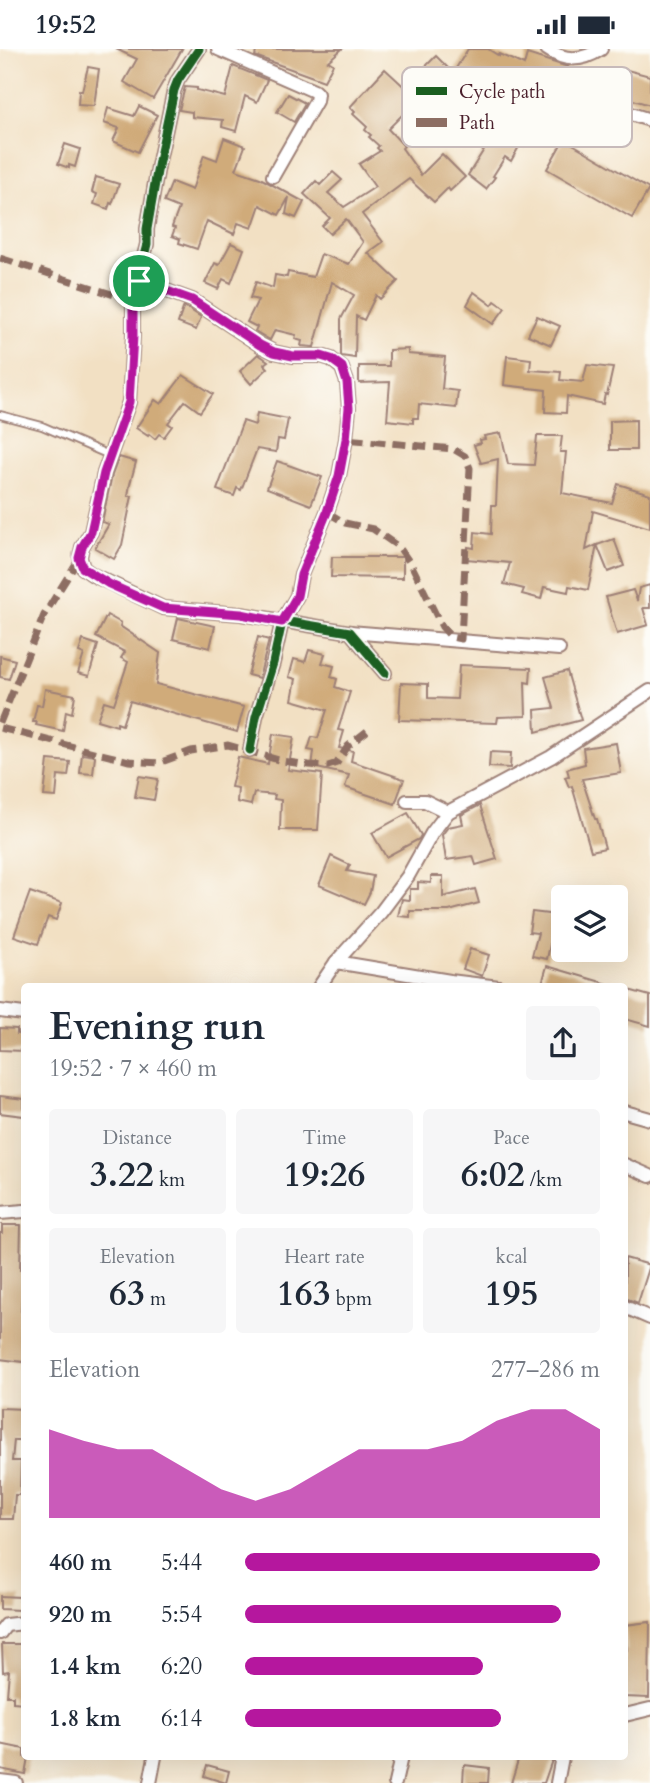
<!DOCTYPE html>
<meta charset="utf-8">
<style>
body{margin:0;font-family:Cardo,serif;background:#f6f6f7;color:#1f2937;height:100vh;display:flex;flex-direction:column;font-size:26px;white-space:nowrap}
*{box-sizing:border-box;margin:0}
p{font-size:23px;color:#747a83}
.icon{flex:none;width:38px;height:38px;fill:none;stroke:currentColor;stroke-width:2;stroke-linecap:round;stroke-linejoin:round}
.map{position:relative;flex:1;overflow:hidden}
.panel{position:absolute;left:21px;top:934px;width:607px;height:777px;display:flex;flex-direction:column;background:#fff;border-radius:7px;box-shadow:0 7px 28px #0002}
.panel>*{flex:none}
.fabs{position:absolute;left:551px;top:836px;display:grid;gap:14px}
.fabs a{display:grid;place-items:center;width:77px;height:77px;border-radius:7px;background:#fff;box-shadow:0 7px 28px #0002;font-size:35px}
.pin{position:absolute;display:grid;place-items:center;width:60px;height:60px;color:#fff;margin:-30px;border:4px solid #fff;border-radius:50%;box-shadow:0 2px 7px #0007}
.round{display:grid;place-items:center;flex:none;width:74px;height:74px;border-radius:7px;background:#f6f6f7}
.overview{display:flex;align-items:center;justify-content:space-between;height:119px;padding:0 28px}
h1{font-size:38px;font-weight:700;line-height:52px}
.stats{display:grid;grid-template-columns:repeat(3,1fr);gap:10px;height:119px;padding:7px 28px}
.stats div{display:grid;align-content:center;border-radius:7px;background:#f6f6f7;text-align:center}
.stats b{font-size:35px;font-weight:700}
.stats small{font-size:19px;font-weight:400}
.stats p{font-size:19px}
.chart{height:196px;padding:14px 28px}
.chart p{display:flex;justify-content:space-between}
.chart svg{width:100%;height:126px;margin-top:7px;fill:#b5179e;opacity:.7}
ul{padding:0 28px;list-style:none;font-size:23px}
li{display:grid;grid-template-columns:112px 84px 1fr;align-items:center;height:52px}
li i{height:18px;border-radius:9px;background:#b5179e}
.status{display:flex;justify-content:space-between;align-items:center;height:49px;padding:0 35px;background:#fff;direction:ltr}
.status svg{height:19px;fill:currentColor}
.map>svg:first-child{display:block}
.building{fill:#d0ab7a;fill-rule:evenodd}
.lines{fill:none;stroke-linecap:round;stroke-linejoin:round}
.lane-casing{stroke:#9e8077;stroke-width:10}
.street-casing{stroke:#9e8077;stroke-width:16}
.lane{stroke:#fff;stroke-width:6}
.street{stroke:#fff;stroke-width:12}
.quiet{stroke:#8d6e63;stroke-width:7;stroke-dasharray:14 7;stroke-linecap:butt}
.cycleway-casing{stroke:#fdfcf7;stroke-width:13}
.cycleway{stroke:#1b5e20;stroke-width:9}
.route-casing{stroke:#fff;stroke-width:14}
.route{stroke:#b5179e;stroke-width:9}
.key{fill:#fdfcf7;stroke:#c7baba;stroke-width:2}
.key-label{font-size:19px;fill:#4a1f2b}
</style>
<div class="status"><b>19:52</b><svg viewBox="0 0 49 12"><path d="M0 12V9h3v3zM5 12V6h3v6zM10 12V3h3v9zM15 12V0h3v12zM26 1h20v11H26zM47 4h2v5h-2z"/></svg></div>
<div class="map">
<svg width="650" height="1734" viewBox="0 0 650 1734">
<rect width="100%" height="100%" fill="#fdfcf7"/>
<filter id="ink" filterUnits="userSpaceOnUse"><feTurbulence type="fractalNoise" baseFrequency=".0143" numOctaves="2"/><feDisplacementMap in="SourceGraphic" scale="14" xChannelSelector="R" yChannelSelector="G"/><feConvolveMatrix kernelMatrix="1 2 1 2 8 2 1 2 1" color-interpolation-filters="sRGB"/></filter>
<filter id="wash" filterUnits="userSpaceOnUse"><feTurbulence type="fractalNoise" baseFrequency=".00686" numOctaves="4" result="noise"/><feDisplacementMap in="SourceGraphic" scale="28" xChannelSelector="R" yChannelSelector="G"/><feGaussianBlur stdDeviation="1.57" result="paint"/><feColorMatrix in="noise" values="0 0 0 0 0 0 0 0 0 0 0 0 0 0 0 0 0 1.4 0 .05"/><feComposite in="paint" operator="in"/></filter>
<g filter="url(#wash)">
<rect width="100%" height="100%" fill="#f2e0c3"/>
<g id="blocks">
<!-- building -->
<g class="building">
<path d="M116,0H182L153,50L124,33L137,10Z"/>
<path d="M251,0H342L328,12L333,15L324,32L255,7L256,3Z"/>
<path d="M468,0H488L499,7V5L524,16L527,5L568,18L563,30L555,26L545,47L556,52L549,65L547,63L524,97L521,94L511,112L505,108L493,127L495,128L486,140L468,126L485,99L457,81L466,64L446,52L419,24L436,7L453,24ZM491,61L517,73L502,94L481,80Z"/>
<path d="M233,17L267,31L257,53L245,47L236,82L222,78L223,71L192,68V63L179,61L185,38L197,39V41L225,48Z"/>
<path d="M88,18L99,20L94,57L78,56L79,41L82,42Z"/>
<path d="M385,20L424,56L415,66L408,60L388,80L404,97L402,99L421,126L442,105L465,128L450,142L448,139L434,153L409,130L362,165L383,193L368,204L398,232L380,250L376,246L364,271L356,267L355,309L341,307V270L354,246L332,233L314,298L301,297L302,292L295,290L296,286L275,281L270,291L255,282L257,278L247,273L258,251L250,249L256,233L273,239L275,226L287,228L288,223L313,228L321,205L349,215L363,193L346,170L330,185L322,177L330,169L304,145L316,132L320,136L333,123L342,131L328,144L344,158L375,138L359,115L380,102L377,99L379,97L369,88L371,86L365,81L367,78L353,65L355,63L350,58Z"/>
<path d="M627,21L650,27V56L620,47Z"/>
<path d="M288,45L305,54L294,73L277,63Z"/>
<path d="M139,57L157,66L138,103L113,92L119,79L104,74L108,59L134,67Z"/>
<path d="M224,89L245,97L236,121L260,129L304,153L296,169L286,165L289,148L279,166L260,156L252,179L238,174L234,185L207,172L197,200L179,194L180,190L172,187L175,179L172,178L179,159L164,153L172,133L192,141L204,106L217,111Z"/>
<path d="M564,90L649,140L632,169L547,120Z"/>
<path d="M65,95L80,100L75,118L69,116V119L58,115Z"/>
<path d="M96,128L119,135L112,155L110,154L108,160L94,155L97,145L92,143Z"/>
<path d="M231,194L244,200L231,234L223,230L218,240L205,234L215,214L219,216Z"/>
<path d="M474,243L492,256L495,252L505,259L493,275L467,256Z"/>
<path d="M184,257L201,268L196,281L178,274Z"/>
<path d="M537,267L560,277L551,296L528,286Z"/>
<path d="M408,300V305L445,308L442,340L458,342L456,359L419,355L418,369H413V374L387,371L390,333L359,334V317H389V301Z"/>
<path d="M258,305L268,312L264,315L268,319L251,335L240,322Z"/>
<path d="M507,307L531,310L530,321L561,323L560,331L583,333L587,316L613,319L607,346L605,345L603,355L567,347L566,364L545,363L546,341L504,336Z"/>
<path d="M183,326L213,345L200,363L185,352L168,374L172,377L164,388L159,385L155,390L149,385L148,387L136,379L155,351L161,355Z"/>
<path d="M257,364L288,370L284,391L278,390L276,403L257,400L241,441L237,439L234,447L217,441L243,372L255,376Z"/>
<path d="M636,371V401H610V372Z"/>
<path d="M501,384L508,415L534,416L537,387H562L560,403H566L562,444L612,454L618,435L650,445V479L593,462L586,501L597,496L588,541L569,537L568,543L544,538L541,550L522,545L524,540L504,535L510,514L467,510L468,498L474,499L475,483L491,485L492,456H496L498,410L481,414L474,396L481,394L480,391L485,390L484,387Z"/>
<path d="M119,408L136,413L130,435L128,447H132L122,496L114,510L95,499L109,475L102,473L112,426Z"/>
<path d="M277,412L322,428L311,456L267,439Z"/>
<path d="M614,490L624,517L608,523L597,496Z"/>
<path d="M332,508H403V529L331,528Z"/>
<path d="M650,536V559H643L648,576L617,585L606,548L633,541L637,552L639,539Z"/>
<path d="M107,566L121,574L120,577L160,604L156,635L244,658L237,683L130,652L122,676L117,674V677L97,671L104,652L114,655L128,613L121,609L125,603L96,588Z"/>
<path d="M178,569L215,577L210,599L173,590Z"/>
<path d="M258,588L269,591L259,629L248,626Z"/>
<path d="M83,591L98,596L89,627L78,624L84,605L79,603Z"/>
<path d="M309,601L325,605L322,614L334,617L331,628L337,630L335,638L350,643L338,681L344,682L339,699L353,702L351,712L404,730L395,755L345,738L349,726L312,718L314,702L308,701L312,688L318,689L327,661L292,651L296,630L289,628L294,610L305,613Z"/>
<path d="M0,607L15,611L9,630L0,628Z"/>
<path d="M459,616L531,619L530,634L525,633L526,667L498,668L497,674L399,671L401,634L428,635V649L457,650Z"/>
<path d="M567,622L581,671L536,683L535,661L554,659L545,628Z"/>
<path d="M45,640L75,646L72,664L66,662L63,682L36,676L37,673H33L37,656L42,657Z"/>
<path d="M273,685L294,688L288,721L322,725L318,781H280L281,751L274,750L275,746L254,744L251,756L237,753L238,739L231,738L238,708L268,715Z"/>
<path d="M616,694L621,724L582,730L595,770H597L605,799L591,802L572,737L569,738L565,728L569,727L567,720L585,715L583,699Z"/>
<path d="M490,703L511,704L510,719L489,718Z"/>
<path d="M82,705L95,707L93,725L80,724Z"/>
<path d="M48,711L70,713L68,727L58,726L56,748L44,747Z"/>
<path d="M139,727L158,730L154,751L135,748Z"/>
<path d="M480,756L497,810L476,816L473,807L446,811L442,786L448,778L463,775L461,766Z"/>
<path d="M408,764L421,786L419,790L386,808L372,784Z"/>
<path d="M331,807L350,816L347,822L373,827L370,843L364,855L319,836Z"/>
<path d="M431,827H443V848L475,840L479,854L449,862H410V868L398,867L402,850L410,851V840H418V833L431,834Z"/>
<path d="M30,843L62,854L56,871L48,868L38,895L14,887Z"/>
<path d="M532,863L564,867V893L551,891L547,910L532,907L538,884L529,883Z"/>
<path d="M470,900L489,906L482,927L463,920Z"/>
<path d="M547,917L608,935V938H541Z"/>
<path d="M625,940L650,947V977L625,970Z"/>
<path d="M0,979L17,980V985L24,986V1002L0,1001Z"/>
<path d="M0,1047L24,1050V1067L0,1064Z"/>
<path d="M2,1176H21L20,1221H24L21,1262L24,1263V1313L0,1310V1184H2Z"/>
<path d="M625,1209L650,1216L638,1254L625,1249Z"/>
<path d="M0,1359L24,1360V1391H14L12,1412H21L20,1446H15L13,1470H0Z"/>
<path d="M0,1547L20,1548L19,1561L0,1560Z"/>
<path d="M650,1573L649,1649L625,1648V1601H627L625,1576Z"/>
<path d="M2,1595H24V1654L13,1653V1647H7L9,1622L3,1623Z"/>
<path d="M0,1695L24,1700V1708H28L25,1725L0,1720Z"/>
<path d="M519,1708H542L552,1711L544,1734H511Z"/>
<path d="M207,1716L229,1722L226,1734L204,1727Z"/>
<path d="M464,1716L489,1719L488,1734H463Z"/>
</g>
</g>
</g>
<g filter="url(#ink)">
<use href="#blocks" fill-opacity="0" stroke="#9e8077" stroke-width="2"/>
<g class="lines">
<defs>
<path id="lane" d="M0,366L42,377L109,406"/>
<g id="street">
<path d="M199,0L178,31L174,41L158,117L147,180V195L133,252V287L129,353L104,424L91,483L82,498L80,508L83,519L93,526L163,559L241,565L350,583L385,624"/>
<path d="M218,0L314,42L317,45L316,52L273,127"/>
<path d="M547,0C565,13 583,12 601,0"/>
<path d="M581,53L599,55L650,71"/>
<path d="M139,232L192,251L260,296L274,303L293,307H321L331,310L342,319L347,333L349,359L346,390L339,427L327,463L301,526L297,547L282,573L273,614L256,668L250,701"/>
<path d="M350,583L559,600"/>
<path d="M407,752H425L448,763"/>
<path d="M336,913L450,932L499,938"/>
<path d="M319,938L336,913L381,863L408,827L432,784L448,763L551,708L650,642"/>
<path d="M0,962L24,965"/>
<path d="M625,1063L650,1070"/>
<path d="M625,1116L650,1127"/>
<path d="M0,1164L24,1162"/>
<path d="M625,1258L650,1269"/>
<path d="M0,1584L6,1576L24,1574"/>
<path d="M625,1666L650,1660"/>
<path d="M0,1732L16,1734"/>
<path d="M150,1734L155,1708"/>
<path d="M395,1734L401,1708"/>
<path d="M557,1734L562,1708"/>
</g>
</defs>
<!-- lane casing -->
<use href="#lane" class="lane-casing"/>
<!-- street casing -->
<use href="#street" class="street-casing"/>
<!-- lane -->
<use href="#lane" class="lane"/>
<!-- street -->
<use href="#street" class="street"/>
<!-- quiet -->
<g class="quiet">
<path d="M0,209L133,252"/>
<path d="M327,463L345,474L373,480L399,498L412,517L442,578L451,588L461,590L470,419L465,407L453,400L346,390"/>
<path d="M0,674L44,566L80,508"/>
<path d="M0,679L129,712L159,714L191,702L228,696L282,712L309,716L328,717L337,714L348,697L367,682"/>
</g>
<defs>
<g id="cycleway">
<path d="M199,0L178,31L174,41L158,117L147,180V195L133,252V287L129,353L104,424L91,483L82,498L80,508L83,519L93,526L163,559L241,565L350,583L385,624"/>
<path d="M139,232L192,251L260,296L274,303L293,307H321L331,310L342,319L347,333L349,359L346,390L339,427L327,463L301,526L297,547L282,573L273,614L256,668L250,701"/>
</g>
</defs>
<!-- cycleway casing -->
<use href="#cycleway" class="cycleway-casing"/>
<!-- cycleway -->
<use href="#cycleway" class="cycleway"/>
</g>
</g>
<g class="lines" filter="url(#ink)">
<defs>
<path id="route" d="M139,232L192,251L260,296L274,303L293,307H321L331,310L342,318L347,333L349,359L346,390L339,427L327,463L301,526L297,547L282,573L241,565L163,559L109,535L83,519L79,509L82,498L91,483L104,424L129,353L133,287V252Z"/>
</defs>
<!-- route casing -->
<use href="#route" class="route-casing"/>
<!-- route -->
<use href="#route" class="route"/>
</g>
<!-- legend -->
<rect x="402" y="18" width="230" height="80" rx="10" class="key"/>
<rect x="416" y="38" width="31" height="8" fill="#1b5e20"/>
<rect x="416" y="69" width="31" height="9" fill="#8d6e63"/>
<g class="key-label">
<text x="459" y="49">Cycle path</text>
<text x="459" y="80">Path</text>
</g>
</svg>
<div class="fabs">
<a><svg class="icon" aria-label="layers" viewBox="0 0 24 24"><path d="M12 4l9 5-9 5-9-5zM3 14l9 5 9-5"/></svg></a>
</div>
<div class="pin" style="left:139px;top:232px;background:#1e9e55"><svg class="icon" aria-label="arrive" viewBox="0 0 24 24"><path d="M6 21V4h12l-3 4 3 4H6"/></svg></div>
<section class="panel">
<div class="overview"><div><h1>Evening run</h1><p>19:52 · 7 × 460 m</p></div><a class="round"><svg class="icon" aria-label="share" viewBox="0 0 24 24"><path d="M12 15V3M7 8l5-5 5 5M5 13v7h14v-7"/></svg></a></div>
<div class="stats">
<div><p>Distance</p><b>3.22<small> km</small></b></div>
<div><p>Time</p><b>19:26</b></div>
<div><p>Pace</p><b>6:02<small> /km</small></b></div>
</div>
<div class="stats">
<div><p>Elevation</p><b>63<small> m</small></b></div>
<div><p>Heart rate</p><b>163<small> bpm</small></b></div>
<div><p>kcal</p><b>195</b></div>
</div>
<div class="chart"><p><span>Elevation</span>277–286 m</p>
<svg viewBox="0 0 160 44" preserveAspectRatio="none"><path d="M0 44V13L10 17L20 20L30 20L40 27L50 34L60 38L70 34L80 27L90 20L100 20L110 20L120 17L130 10L140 6L150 6L160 13V44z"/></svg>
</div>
<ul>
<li><b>460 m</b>5:44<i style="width:100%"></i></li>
<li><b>920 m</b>5:54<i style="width:89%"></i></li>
<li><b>1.4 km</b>6:20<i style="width:67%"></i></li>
<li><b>1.8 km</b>6:14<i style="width:72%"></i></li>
</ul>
</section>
</div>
